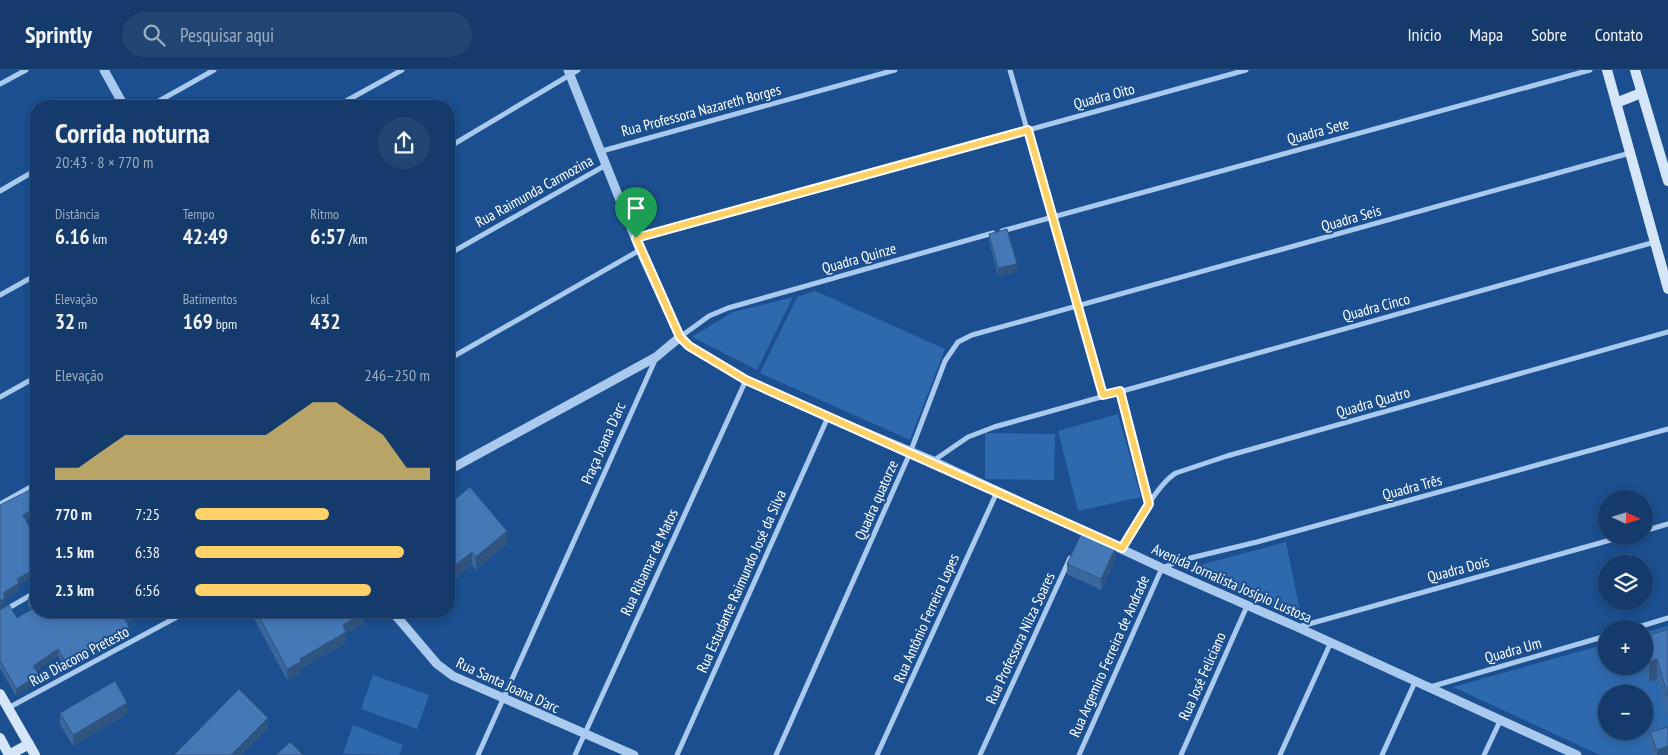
<!DOCTYPE html>
<html lang="pt">
<meta charset="utf-8">
<style>
body{margin:0;font-family:"PT Sans Narrow",sans-serif;background:#214673;color:#f1f3f6;height:100vh;display:flex;flex-direction:column;font-size:19px;white-space:nowrap}
*{box-sizing:border-box;margin:0}
p{font-size:16px;color:#9dadc1}
.icon{flex:none;width:28px;height:28px;fill:none;stroke:currentColor;stroke-width:2;stroke-linecap:round;stroke-linejoin:round}
.map{position:relative;flex:1;overflow:hidden}
.sheet{position:absolute;left:30px;top:30px;width:425px;height:518px;display:flex;flex-direction:column;background:#143b6b;border-radius:20px;box-shadow:0 2px 8px #0003,0 0 0 1px #33557e}
.sheet>*{flex:none}
.needle{width:32px;rotate:94deg}
.fabs{position:absolute;left:1598px;top:420px;display:grid;gap:10px}
.fabs a{display:grid;place-items:center;width:55px;height:55px;border-radius:50%;background:#143b6b;box-shadow:0 2px 8px #0003,0 0 0 1px #33557e;font-size:25px}
.pin{position:absolute;display:grid;place-items:center;width:42px;height:42px;color:#fff;margin:-51px -21px;border-radius:50% 50% 50% 0;rotate:-45deg;box-shadow:0 0 5px #0007}
.pin .icon{rotate:45deg}
.round{display:grid;place-items:center;flex:none;width:52px;height:52px;border-radius:26px;background:#214673}
.headline{display:flex;align-items:center;justify-content:space-between;height:85px;padding:0 25px}
h1{font-size:28px;font-weight:600;line-height:38px}
.metrics{display:grid;grid-template-columns:repeat(3,1fr);gap:8px;height:85px;padding:5px 25px}
.metrics div{display:grid;align-content:center}
.metrics b{font-size:21px;font-weight:600}
.metrics small{font-size:14px;font-weight:400}
.metrics p{font-size:14px}
.chart{height:140px;padding:10px 25px}
.chart p{display:flex;justify-content:space-between}
.chart svg{width:100%;height:90px;margin-top:5px;fill:#ffd166;opacity:.7}
ul{padding:0 25px;list-style:none;font-size:16px}
li{display:grid;grid-template-columns:80px 60px 1fr;align-items:center;height:38px}
li i{height:12px;border-radius:6px;background:#ffd166}
header{display:flex;align-items:center;gap:30px;box-sizing:border-box;height:70px;padding:0 25px;background:#143b6b;border-bottom:1px solid #33557e}
header strong{font-size:24px}
nav{display:flex;gap:28px;margin-inline-start:auto;font-size:18px}
.search{width:350px;height:45px;background:#214673;display:flex;align-items:center;gap:12px;box-sizing:border-box;padding:0 18px;border-radius:28px;color:#9dadc1;font-size:19px}
.map>svg:first-child{display:block}
.green{fill:#2e69ad;fill-rule:evenodd}
.lines{fill:none;stroke-linecap:round;stroke-linejoin:round}
.minor{stroke:#a9c9ee;stroke-width:5}
.tertiary{stroke:#a9c9ee;stroke-width:9}
.secondary{stroke:#d6e6fa;stroke-width:10}
.wall{fill:#3a679d}
.shaded-wall{fill:#305480}
.building{fill:#4478b7;stroke:#305480}
.route-casing{stroke:#fff;stroke-width:10}
.route{stroke:#ffd166;stroke-width:6}
.labels{text-anchor:middle;dominant-baseline:central;stroke-width:4;stroke-linejoin:round;paint-order:stroke}
.street-label{font-size:15px;fill:#fff;stroke:#1b4f8f}
</style>
<header>
<strong>Sprintly</strong>
<div class="search"><svg class="icon" aria-label="search" viewBox="0 0 24 24"><circle cx="10" cy="10" r="6"/><path d="M15 15l6 6"/></svg>Pesquisar aqui</div>
<nav><a>Início</a><a>Mapa</a><a>Sobre</a><a>Contato</a></nav>
</header>
<div class="map">
<svg width="1668" height="685" viewBox="0 0 1668 685">
<rect width="100%" height="100%" fill="#1b4f8f"/>
<!-- green -->
<g class="green">
<path d="M815,221L945,279L910,370L760,303L797,227Z"/>
<path d="M793,227L757,300L692,267L733,242Z"/>
<path d="M1118,344L1141,427L1078,441L1058,361Z"/>
<path d="M985,363L1055,364L1054,410L985,409Z"/>
<path d="M1286,472L1302,551L1185,499Z"/>
<path d="M1668,556V685H1600L1453,617L1606,574V596H1644V563ZM1606,624H1644V661H1606Z"/>
<path d="M373,605L429,625L417,659L361,639Z"/>
<path d="M353,655L403,675L399,685L343,684Z"/>
</g>
<g class="lines">
<!-- minor -->
<g class="minor">
<path d="M1010,0L1103,325"/>
<path d="M0,14L26,0"/>
<path d="M150,36L214,0"/>
<path d="M337,36L402,0"/>
<path d="M449,77L578,0"/>
<path d="M602,81L895,0"/>
<path d="M0,121L36,100"/>
<path d="M1002,161L1590,0"/>
<path d="M636,168L1246,0"/>
<path d="M449,184L606,95"/>
<path d="M0,225L36,205"/>
<path d="M680,267L709,246L728,238L993,163"/>
<path d="M449,289L640,180"/>
<path d="M1120,321L1149,434"/>
<path d="M0,327L36,307"/>
<path d="M933,391L968,367L994,357L1655,172"/>
<path d="M0,434L36,414"/>
<path d="M1644,461L1668,454"/>
<path d="M1122,478C1133,459 1158,413 1176,403L1227,386L1668,262"/>
<path d="M0,543L36,522"/>
<path d="M1298,557L1625,466"/>
<path d="M1632,559L1668,548"/>
<path d="M1430,617L1606,566"/>
<path d="M8,638L188,541"/>
<path d="M478,685L656,288"/>
<path d="M575,685L746,310"/>
<path d="M677,685L828,347"/>
<path d="M776,685L910,383L945,291L958,272L972,265L1630,83"/>
<path d="M877,685L997,422"/>
<path d="M980,685L1070,488"/>
<path d="M1079,685L1162,498L1182,490L1257,472L1668,359"/>
<path d="M1181,685L1247,536"/>
<path d="M1280,685L1331,572"/>
<path d="M1382,685L1415,612"/>
<path d="M1484,685L1501,649"/>
</g>
<!-- tertiary -->
<g class="tertiary">
<path d="M104,0L124,36"/>
<path d="M568,0L640,180L680,267L689,276L746,310L828,347L933,391L1162,498L1297,557L1577,685"/>
<path d="M449,400L656,287L680,267"/>
<path d="M392,541L437,594L453,606L634,685"/>
</g>
<!-- secondary -->
<g class="secondary">
<path d="M1607,0L1668,219"/>
<path d="M1635,0L1668,111"/>
<path d="M1616,33L1641,23"/>
<path d="M0,624L35,685"/>
<path d="M0,668L9,685"/>
<path d="M9,685L29,674"/>
</g>
</g>
<!-- wall -->
<g class="wall">
<path d="M989,164L1017,202L998,206L989,171Z"/>
<path d="M449,434L507,474L476,500L472,495Z"/>
<path d="M1116,488L1101,520L1067,504V494Z"/>
<path d="M28,528L138,543V547L127,554L129,564L66,601L58,586L36,601L39,612L16,626L0,598V540L17,548L31,540L28,536Z"/>
<path d="M250,541H363L364,554L346,564V573L301,599V603L287,610Z"/>
<path d="M1668,559V647L1657,609L1649,612L1644,595V567Z"/>
<path d="M60,643L127,644L73,676L60,654Z"/>
<path d="M1650,662L1668,685H1651L1650,682Z"/>
</g>
<!-- shaded-wall -->
<g class="shaded-wall">
<path d="M1017,194V202L998,206V198Z"/>
<path d="M36,437V445L23,452V445Z"/>
<path d="M507,461V474L476,500V487Z"/>
<path d="M1116,477V488L1101,520V509Z"/>
<path d="M472,482V495L449,514V500Z"/>
<path d="M36,491V498L33,501V507L19,515V521L5,529V535L0,539V531L3,523L30,495Z"/>
<path d="M135,541H141L138,543V547L124,555V548Z"/>
<path d="M161,541H169L161,545Z"/>
<path d="M364,543V554L346,564V573L301,599V603L287,610V599L343,555Z"/>
<path d="M129,557V564L66,601V593Z"/>
<path d="M58,579V586L33,603V596Z"/>
<path d="M1657,589V609L1649,612V592Z"/>
<path d="M39,605V612L16,626V619Z"/>
<path d="M127,633V644L73,676V665Z"/>
<path d="M268,648V659L242,685H231Z"/>
<path d="M1668,676V685H1657V680Z"/>
</g>
<!-- building -->
<g class="building">
<path d="M1007,159L1017,194L998,198L989,164Z"/>
<path d="M470,417L507,461L476,487L472,482L449,500V434Z"/>
<path d="M30,420L32,422L36,420V437L23,445L36,469V491L30,495L33,500L17,509L19,513L3,523L5,528L0,531V435Z"/>
<path d="M1082,462L1116,477L1101,509L1067,494Z"/>
<path d="M36,523V541H135L124,548L129,557L66,593L58,579L33,596L39,605L16,619L0,590V540L9,535L17,548L34,538L28,528Z"/>
<path d="M256,541H363L364,543L343,555L346,562L300,589L301,592L287,599Z"/>
<path d="M1668,559V626L1657,589L1649,592L1644,575V567Z"/>
<path d="M115,611L127,633L73,665L60,643Z"/>
<path d="M239,619L268,648L231,685H174Z"/>
<path d="M1668,657V676L1657,680L1650,662Z"/>
<path d="M290,672L303,685H276Z"/>
</g>
<g class="lines">
<defs>
<path id="route" d="M1028,60L1103,325L1120,321L1149,434L1122,478L746,310L689,276L680,267L636,168Z"/>
</defs>
<!-- route casing -->
<use href="#route" class="route-casing"/>
<!-- route -->
<use href="#route" class="route"/>
</g>
<g class="labels">
<!-- street labels -->
<g class="street-label">
<text transform="translate(1104 26) rotate(-15)">Quadra Oito</text>
<text transform="translate(701 40) rotate(-15)">Rua Professora Nazareth Borges</text>
<text transform="translate(1318 61) rotate(-15)">Quadra Sete</text>
<text transform="translate(534 121) rotate(-29)">Rua Raimunda Carmozina</text>
<text transform="translate(1351 148) rotate(-16)">Quadra Seis</text>
<text transform="translate(859 188) rotate(-16)">Quadra Quinze</text>
<text transform="translate(1376 237) rotate(-15)">Quadra Cinco</text>
<text transform="translate(1373 332) rotate(-16)">Quadra Quatro</text>
<text transform="translate(603 373) rotate(-66)">Praça Joana D'arc</text>
<text transform="translate(1412 417) rotate(-15)">Quadra Três</text>
<text transform="translate(876 430) rotate(-66)">Quadra quatorze</text>
<text transform="translate(649 492) rotate(-65)">Rua Ribamar de Matos</text>
<text transform="translate(1458 499) rotate(-15)">Quadra Dois</text>
<text transform="translate(741 511) rotate(-66)">Rua Estudante Raimundo José da Silva</text>
<text transform="translate(1232 513) rotate(24)">Avenida Jornalista Josípio Lustosa</text>
<text transform="translate(926 548) rotate(-66)">Rua Antônio Ferreira Lopes</text>
<text transform="translate(1020 568) rotate(-65)">Rua Professora Nilza Soares</text>
<text transform="translate(1513 580) rotate(-16)">Quadra Um</text>
<text transform="translate(79 586) rotate(-28)">Rua Diacono Pretesto</text>
<text transform="translate(1109 586) rotate(-66)">Rua Argemiro Ferreira de Andrade</text>
<text transform="translate(1202 606) rotate(-66)">Rua José Feliciano</text>
<text transform="translate(508 615) rotate(25)">Rua Santa Joana D'arc</text>
</g>
</g>
</svg>
<div class="fabs">
<a><svg class="needle" viewBox="-14 -14 28 28"><path d="M0-13l5 13h-10z" fill="#e53935"/><path d="M0 13l5-13h-10z" fill="#9dadc1"/></svg></a>
<a><svg class="icon" aria-label="layers" viewBox="0 0 24 24"><path d="M12 4l9 5-9 5-9-5zM3 14l9 5 9-5"/></svg></a>
<a>+</a>
<a>−</a>
</div>
<div class="pin" style="left:636px;top:168px;background:#1e9e55"><svg class="icon" aria-label="arrive" viewBox="0 0 24 24"><path d="M6 21V4h12l-3 4 3 4H6"/></svg></div>
<section class="sheet">
<div class="headline"><div><h1>Corrida noturna</h1><p>20:43 · 8 × 770 m</p></div><a class="round"><svg class="icon" aria-label="share" viewBox="0 0 24 24"><path d="M12 15V3M7 8l5-5 5 5M5 13v7h14v-7"/></svg></a></div>
<div class="metrics">
<div><p>Distância</p><b>6.16<small> km</small></b></div>
<div><p>Tempo</p><b>42:49</b></div>
<div><p>Ritmo</p><b>6:57<small> /km</small></b></div>
</div>
<div class="metrics">
<div><p>Elevação</p><b>32<small> m</small></b></div>
<div><p>Batimentos</p><b>169<small> bpm</small></b></div>
<div><p>kcal</p><b>432</b></div>
</div>
<div class="chart"><p><span>Elevação</span>246–250 m</p>
<svg viewBox="0 0 160 44" preserveAspectRatio="none"><path d="M0 44V38L10 38L20 30L30 22L40 22L50 22L60 22L70 22L80 22L90 22L100 14L110 6L120 6L130 14L140 22L150 38L160 38V44z"/></svg>
</div>
<ul>
<li><b>770 m</b>7:25<i style="width:57%"></i></li>
<li><b>1.5 km</b>6:38<i style="width:89%"></i></li>
<li><b>2.3 km</b>6:56<i style="width:75%"></i></li>
</ul>
</section>
</div>
